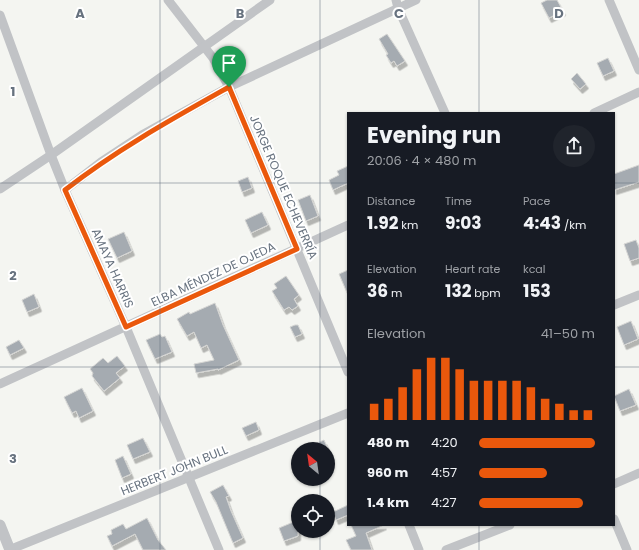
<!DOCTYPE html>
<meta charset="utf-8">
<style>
body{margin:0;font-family:Poppins,sans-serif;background:#20242c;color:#f1f3f6;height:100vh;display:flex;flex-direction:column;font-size:15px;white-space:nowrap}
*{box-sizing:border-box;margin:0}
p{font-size:13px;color:#9ea1a6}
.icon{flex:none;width:22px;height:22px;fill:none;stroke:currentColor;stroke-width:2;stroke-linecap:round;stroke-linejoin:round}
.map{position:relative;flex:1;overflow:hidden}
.sheet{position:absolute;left:347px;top:112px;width:268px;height:414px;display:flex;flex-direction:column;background:#171b24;border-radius:0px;box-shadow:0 1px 3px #0004}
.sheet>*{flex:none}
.needle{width:26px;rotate:331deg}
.fabs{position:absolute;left:291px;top:442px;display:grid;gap:8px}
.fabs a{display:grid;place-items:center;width:44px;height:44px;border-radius:50%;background:#171b24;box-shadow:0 1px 3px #0004;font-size:20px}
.pin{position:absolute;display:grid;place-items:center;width:34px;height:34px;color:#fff;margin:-41px -17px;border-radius:50% 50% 50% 0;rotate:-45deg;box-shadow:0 0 4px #0007}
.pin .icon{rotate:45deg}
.round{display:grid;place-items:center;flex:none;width:42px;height:42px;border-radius:21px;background:#20242c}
.headline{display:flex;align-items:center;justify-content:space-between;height:68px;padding:0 20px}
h1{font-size:22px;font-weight:700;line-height:30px}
.figures{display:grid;grid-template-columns:repeat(3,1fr);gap:6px;height:68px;padding:4px 20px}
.figures div{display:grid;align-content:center}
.figures b{font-size:17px;font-weight:700}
.figures small{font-size:11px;font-weight:400}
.figures p{font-size:11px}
.chart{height:112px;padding:8px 20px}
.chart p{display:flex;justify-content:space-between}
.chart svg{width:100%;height:72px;margin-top:4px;stroke:#ea580c;stroke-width:6}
ul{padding:0 20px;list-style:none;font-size:13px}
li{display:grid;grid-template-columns:64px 48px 1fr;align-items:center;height:30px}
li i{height:10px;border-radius:5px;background:#ea580c}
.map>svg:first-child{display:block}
.building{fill:#a5abb1;stroke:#d6d6d4;filter:url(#shadow)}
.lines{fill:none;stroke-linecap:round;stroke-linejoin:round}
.minor{stroke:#c1c3c6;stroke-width:9}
.tertiary{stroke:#c1c3c6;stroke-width:11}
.route-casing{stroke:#fff;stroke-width:8}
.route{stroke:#ea580c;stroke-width:5}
.grid{fill:none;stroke:#67727f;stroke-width:1;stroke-opacity:0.55}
.labels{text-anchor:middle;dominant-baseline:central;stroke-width:4;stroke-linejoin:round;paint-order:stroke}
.street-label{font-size:12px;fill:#67727f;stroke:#fff}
.grid-label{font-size:13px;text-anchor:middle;font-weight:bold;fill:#67727f;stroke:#fff;stroke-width:4;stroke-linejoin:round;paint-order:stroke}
</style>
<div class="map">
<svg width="639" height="550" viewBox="0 0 639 550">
<defs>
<filter id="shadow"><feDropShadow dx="2.5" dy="4.5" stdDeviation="0" flood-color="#0004"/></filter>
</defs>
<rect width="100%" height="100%" fill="#f4f5f1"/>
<!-- building -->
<g class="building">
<path d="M547,0H557L563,11L549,18L541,3Z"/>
<path d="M387,34L405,61L397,66L394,61L391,63L386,55L388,54L379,39Z"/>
<path d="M608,58L614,71L603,76L597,63Z"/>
<path d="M577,73L586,84L580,89L571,79Z"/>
<path d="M639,165V182L614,190V174Z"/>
<path d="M348,166V183L333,190L329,180L339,175L337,171Z"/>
<path d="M248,177L252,188L242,192L238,181Z"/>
<path d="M310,195L318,216L306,221L298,200Z"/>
<path d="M262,212L268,225L251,233L245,220Z"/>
<path d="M124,232L132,251L117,258L108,239Z"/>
<path d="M636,240L639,248V258L630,261L624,244Z"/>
<path d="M348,270V295L339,274Z"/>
<path d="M286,276L299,295L294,299L298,306L292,310L289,307L284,310L272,291L277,288L274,284Z"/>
<path d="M34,294L39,307L27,312L22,300Z"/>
<path d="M215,303L223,325L239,360L218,370V369L196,373L194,364L214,360L207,345L201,348L194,332L187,336L177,319L189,312L190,314Z"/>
<path d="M631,321L638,339L624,345L617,327Z"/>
<path d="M295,325H298L302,334L295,337L290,327Z"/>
<path d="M160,334L162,337L165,336L172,352L155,359L146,340Z"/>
<path d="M19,340L24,348L10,355L6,347Z"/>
<path d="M117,356L125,366L116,373L120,378L104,391L92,376L93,373L90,369L103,358L108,363Z"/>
<path d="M82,388L93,411L79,418L76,411L72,413L64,397Z"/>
<path d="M629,389L636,405L620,411L614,396Z"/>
<path d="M256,422L259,430L246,436L242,428Z"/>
<path d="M143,438L150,452L133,459L127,445Z"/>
<path d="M324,440L328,449H303Z"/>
<path d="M123,456L131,474L122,478L115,460Z"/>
<path d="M223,485L229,496L226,497L231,511L243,538L233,543L216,502L210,492Z"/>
<path d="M348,505V515L336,520L333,512Z"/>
<path d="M147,518L158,540L166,550H143L135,534L112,546L107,536L112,534L111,530L123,524L126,529Z"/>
<path d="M298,520V536L284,541L279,528Z"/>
<path d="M351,525H384L366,533L372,550H351L346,540L356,536Z"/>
</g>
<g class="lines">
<!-- minor -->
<g class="minor">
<path d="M168,0L213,58L229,87L348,372"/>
<path d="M396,0L398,8L445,113"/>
<path d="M609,0L639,70"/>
<path d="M0,15L51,155L65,190L126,327L219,550"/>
<path d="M594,113L639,92"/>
<path d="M0,189L51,155L270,0"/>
<path d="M65,190L101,162L142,135L229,87L416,0"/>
<path d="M614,305L639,295"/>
<path d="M0,384L348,225"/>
<path d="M614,484L639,473"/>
<path d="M614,519L627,550"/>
<path d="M409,525L419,550"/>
<path d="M9,550L348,413"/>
<path d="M446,550L510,525"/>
</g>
<!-- tertiary -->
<path class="tertiary" d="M0,525L10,550"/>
</g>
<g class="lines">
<defs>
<path id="route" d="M229,87L297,249L126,327L65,190C116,150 172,119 229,87Z"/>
</defs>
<!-- route casing -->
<use href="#route" class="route-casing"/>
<!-- route -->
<use href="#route" class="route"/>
</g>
<!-- grid -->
<path class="grid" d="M160,0V550M320,0V449M479,0V113M0,183H348M614,183H639M0,367H348M614,367H639M320,479V501M479,525V550M320,531V550"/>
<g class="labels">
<!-- street labels -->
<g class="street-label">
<text transform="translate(284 187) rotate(67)">JORGE ROQUE ECHEVERRÍA</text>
<text transform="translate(113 268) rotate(66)">AMAYA HARRIS</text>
<text transform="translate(213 274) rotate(-25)">ELBA MÉNDEZ DE OJEDA</text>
<text transform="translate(174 470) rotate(-22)">HERBERT JOHN BULL</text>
</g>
</g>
<g class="grid-label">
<text x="80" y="18">A</text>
<text x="240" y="18">B</text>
<text x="399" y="18">C</text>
<text x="559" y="18">D</text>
<text x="13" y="96">1</text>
<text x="13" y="280">2</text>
<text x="13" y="463">3</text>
</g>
</svg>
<div class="fabs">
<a><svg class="needle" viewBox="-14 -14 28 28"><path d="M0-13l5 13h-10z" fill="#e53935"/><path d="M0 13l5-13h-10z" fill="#9ea1a6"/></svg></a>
<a><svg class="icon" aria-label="locate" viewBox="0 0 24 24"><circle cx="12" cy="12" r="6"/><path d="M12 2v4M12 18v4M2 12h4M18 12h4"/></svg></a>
</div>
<div class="pin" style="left:229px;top:87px;background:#1e9e55"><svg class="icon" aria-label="arrive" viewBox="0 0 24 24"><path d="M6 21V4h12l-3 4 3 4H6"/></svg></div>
<section class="sheet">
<div class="headline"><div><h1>Evening run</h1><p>20:06 · 4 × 480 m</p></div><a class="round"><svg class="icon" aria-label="share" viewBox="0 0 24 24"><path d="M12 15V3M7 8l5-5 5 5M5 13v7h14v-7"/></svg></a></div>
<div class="figures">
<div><p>Distance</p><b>1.92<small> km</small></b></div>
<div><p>Time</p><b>9:03</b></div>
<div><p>Pace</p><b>4:43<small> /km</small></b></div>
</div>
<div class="figures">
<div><p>Elevation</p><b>36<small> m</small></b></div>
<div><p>Heart rate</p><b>132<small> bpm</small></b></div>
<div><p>kcal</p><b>153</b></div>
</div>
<div class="chart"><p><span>Elevation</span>41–50 m</p>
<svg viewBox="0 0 160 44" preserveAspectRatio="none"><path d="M5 44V34M15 44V31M25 44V24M35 44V13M45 44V6M55 44V6M65 44V13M75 44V20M85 44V20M95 44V20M105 44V20M115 44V24M125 44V31M135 44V34M145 44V38M155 44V38"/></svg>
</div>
<ul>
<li><b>480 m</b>4:20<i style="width:100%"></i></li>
<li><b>960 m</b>4:57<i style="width:59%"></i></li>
<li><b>1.4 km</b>4:27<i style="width:90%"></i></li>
</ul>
</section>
</div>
